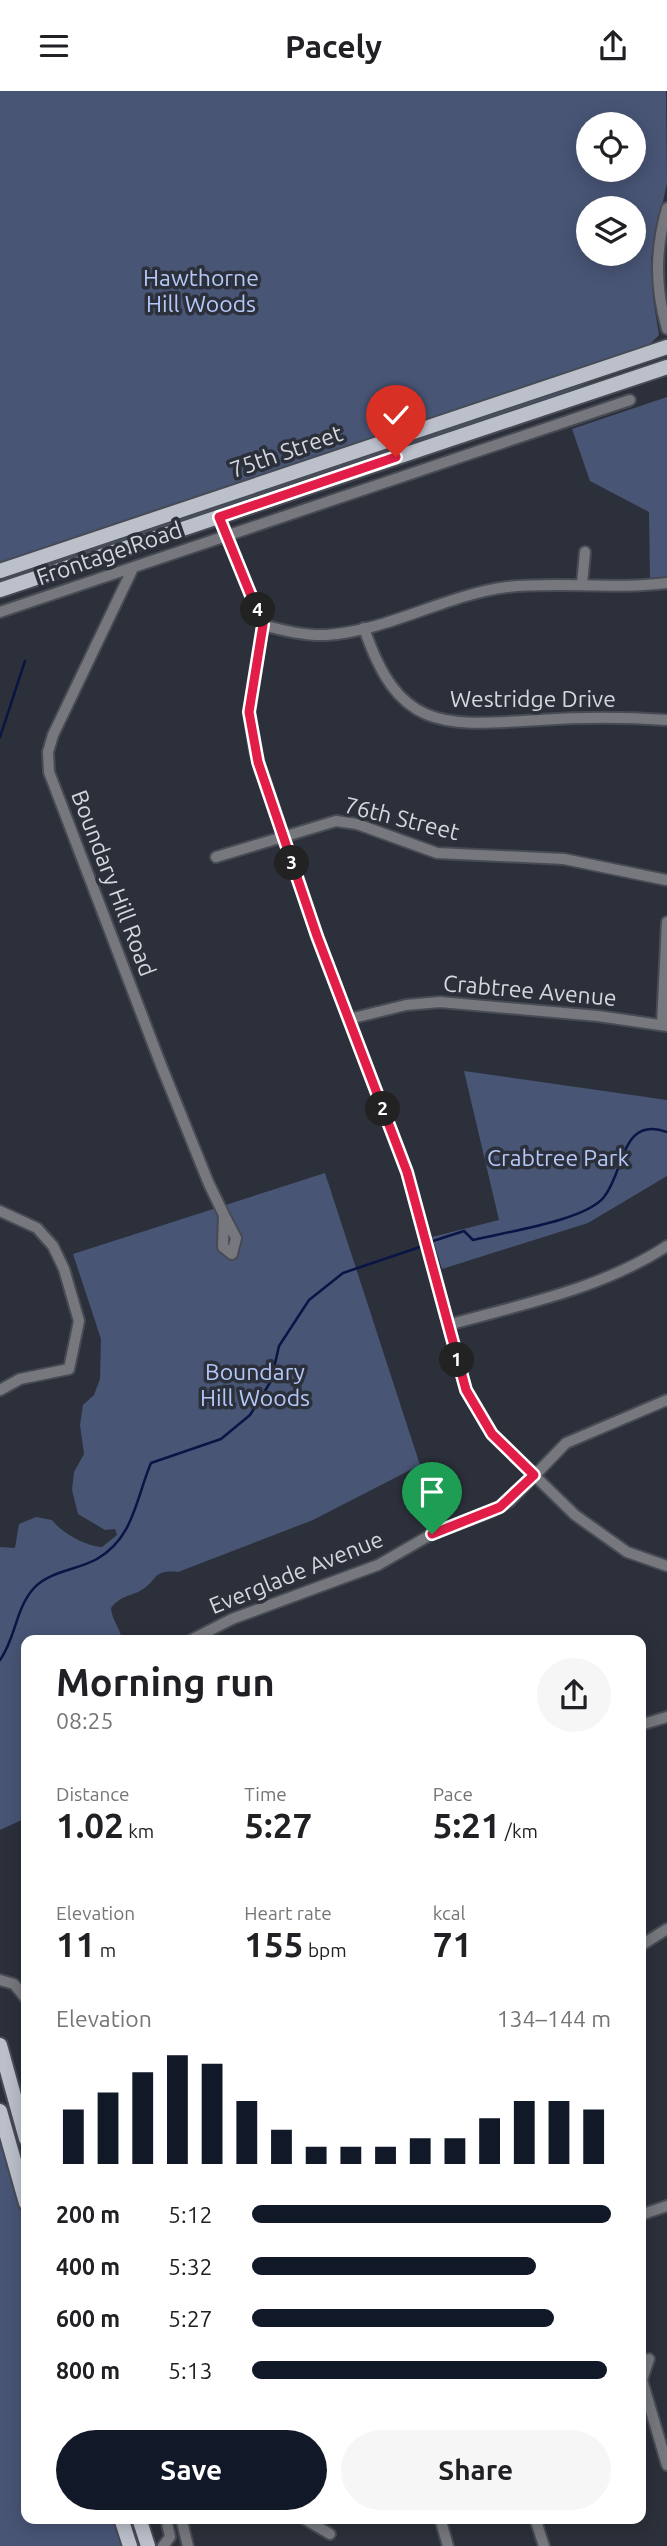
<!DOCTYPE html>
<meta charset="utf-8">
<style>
body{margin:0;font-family:Ubuntu,sans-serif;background:#f6f6f6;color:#202124;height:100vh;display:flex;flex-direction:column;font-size:26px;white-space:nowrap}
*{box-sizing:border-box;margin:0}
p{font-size:23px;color:#757577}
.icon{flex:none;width:38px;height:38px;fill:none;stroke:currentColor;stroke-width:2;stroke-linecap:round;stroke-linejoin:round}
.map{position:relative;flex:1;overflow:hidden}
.panel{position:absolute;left:21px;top:1544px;width:625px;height:889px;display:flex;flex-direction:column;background:#fff;border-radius:14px;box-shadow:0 4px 18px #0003}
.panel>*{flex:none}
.tools{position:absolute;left:576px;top:21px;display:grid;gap:14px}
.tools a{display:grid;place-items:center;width:70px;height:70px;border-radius:50%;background:#fff;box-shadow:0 4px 18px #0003;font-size:35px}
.pin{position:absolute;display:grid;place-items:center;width:60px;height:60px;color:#fff;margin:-72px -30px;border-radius:50% 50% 50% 0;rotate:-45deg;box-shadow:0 0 7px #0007}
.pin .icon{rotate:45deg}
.km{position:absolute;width:35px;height:35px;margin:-18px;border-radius:50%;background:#222;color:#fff;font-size:19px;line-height:35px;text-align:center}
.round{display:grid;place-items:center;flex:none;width:74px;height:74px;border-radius:37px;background:#f6f6f6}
.head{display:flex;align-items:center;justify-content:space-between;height:119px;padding:0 35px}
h1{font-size:38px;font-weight:700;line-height:52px}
.metrics{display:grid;grid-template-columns:repeat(3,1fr);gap:10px;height:119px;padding:7px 35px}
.metrics div{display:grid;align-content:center}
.metrics b{font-size:35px;font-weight:700}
.metrics small{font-size:19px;font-weight:400}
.metrics p{font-size:19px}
.chart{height:196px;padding:14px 35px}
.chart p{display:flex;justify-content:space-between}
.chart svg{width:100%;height:126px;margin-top:7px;stroke:#111827;stroke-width:6}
.action{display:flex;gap:14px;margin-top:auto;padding:14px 35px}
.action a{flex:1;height:80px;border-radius:42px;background:#111827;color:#fff;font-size:28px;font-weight:700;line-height:80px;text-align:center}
.action a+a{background:#f6f6f6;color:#202124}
ul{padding:0 35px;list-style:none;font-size:23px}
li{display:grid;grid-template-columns:112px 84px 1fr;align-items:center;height:52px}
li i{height:18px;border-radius:9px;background:#111827}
header{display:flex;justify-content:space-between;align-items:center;height:91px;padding:0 35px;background:#fff;font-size:32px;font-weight:700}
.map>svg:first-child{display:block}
.green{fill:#485575;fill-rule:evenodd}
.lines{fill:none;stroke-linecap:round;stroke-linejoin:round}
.stream{stroke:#0a1545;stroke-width:2.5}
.minor-casing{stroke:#474b54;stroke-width:14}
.major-casing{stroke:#474b54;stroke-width:18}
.minor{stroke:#76787e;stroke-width:10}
.major{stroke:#bcc0cb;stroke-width:14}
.route-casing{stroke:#fff;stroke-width:14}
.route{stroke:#e11d48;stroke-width:9}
.labels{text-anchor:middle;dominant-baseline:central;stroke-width:7;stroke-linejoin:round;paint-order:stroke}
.park-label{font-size:23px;fill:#b5c8fa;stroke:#2c303a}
.street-label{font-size:23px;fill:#d4d7de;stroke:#2c303a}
</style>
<header><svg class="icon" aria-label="menu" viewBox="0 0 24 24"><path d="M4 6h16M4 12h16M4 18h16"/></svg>Pacely<svg class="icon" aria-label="share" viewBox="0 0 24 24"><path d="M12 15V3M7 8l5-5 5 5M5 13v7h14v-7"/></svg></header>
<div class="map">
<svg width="667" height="2455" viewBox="0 0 667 2455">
<rect width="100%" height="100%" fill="#2c303a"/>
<!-- green -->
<g class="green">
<path d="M0,0H666L667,92L651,167L653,207L659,244L648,255L0,476ZM588,33H634V79H588ZM588,117H634V163H588Z"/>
<path d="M597,285L598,288L524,318L0,493V485Z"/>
<path d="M667,306V487L650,488L649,421L590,390L572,338Z"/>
<path d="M464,980L667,1009V1085L588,1132L442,1178L432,1146L499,1129Z"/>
<path d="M325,1082L420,1374L313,1429L178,1481C152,1478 158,1490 140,1500C128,1506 120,1505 111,1517C112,1530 120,1536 122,1549H26V1727L0,1739V1456L15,1457L19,1433L36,1426L52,1429C62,1442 85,1455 102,1456L117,1444L115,1438L105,1439L78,1423L72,1399L74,1381L84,1363L80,1334L83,1314L94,1304L100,1288L101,1248L73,1163Z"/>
<path d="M0,2036L26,2122V2427H119L128,2455H0Z"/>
</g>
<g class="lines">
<!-- stream -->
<g class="stream">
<path d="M0,646L25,570"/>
<path d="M433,1150L464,1140L473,1149C504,1141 585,1130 604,1106C625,1080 621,1024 667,1041"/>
<path d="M0,1569C16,1547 15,1518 34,1497C50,1480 77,1479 97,1468C134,1447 136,1407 151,1372L221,1348L250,1324L271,1290L279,1255L309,1209L343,1182L420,1156"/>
</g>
<defs>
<g id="minor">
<path d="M667,117C655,159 655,196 667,238"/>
<path d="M219,426L263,534L249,621L255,660L317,845L407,1081L466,1299L492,1343L575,1424L627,1461L667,1475"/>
<path d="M133,477L53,644L48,661L49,681L161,974L209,1093L224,1124L223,1156L232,1163L236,1147L224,1124"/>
<path d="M582,493L585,461"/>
<path d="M0,521L630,309"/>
<path d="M263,534C284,540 305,545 326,544C388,540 445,504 507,496C560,490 614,499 667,492"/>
<path d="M364,537C399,641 443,635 539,629C581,626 625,626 667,629"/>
<path d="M216,766L336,730L357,733L437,762L564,768L666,789"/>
<path d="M349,928L406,914L440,911L598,925L667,935"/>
<path d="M662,933L667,831"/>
<path d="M0,1120L37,1137L53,1155L64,1178L79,1230L69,1278L20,1288L0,1299"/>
<path d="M448,1234C523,1213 601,1198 667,1155"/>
<path d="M191,1549L232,1528L378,1474L432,1443L490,1421L510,1410L566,1352L667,1309"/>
<path d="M640,1634L667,1626"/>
<path d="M640,1855L667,1838"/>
<path d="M0,1889L14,1893L26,1908"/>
<path d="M640,2124L667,2115"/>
<path d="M649,2268L642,2289L667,2374"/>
<path d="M181,2427L188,2455"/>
<path d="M303,2427L330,2443"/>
<path d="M440,2427L448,2455"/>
<path d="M535,2427L544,2455"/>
<path d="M163,2455L170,2446L166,2427"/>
</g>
<g id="major">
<path d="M0,480L667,256"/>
<path d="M0,499L667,276"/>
<path d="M0,1954L26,2048"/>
<path d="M0,2020L26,2112"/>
<path d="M121,2427L130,2455"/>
<path d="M139,2427L148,2455"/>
</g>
</defs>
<!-- minor casing -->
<use href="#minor" class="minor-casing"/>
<!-- major casing -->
<use href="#major" class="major-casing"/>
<!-- minor -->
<use href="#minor" class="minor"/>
<!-- major -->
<use href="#major" class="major"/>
</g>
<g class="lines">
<defs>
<path id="route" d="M396,366L219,426L263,534L249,621L258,671L317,845L407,1081L466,1299L492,1343L534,1384L500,1416L432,1443"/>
</defs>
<!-- route casing -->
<use href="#route" class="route-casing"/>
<!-- route -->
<use href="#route" class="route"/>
</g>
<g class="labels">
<!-- park labels -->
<g class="park-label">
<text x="201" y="186">Hawthorne<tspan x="201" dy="26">Hill Woods</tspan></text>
<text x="558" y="1066">Crabtree Park</text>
<text x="255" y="1280">Boundary<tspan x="255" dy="26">Hill Woods</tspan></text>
</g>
<!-- street labels -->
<g class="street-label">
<text transform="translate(286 360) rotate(-19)">75th Street</text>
<text transform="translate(109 462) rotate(-19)">Frontage Road</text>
<text x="533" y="607">Westridge Drive</text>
<text transform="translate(402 727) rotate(14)">76th Street</text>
<text transform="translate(114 792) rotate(69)">Boundary Hill Road</text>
<text transform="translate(530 899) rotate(5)">Crabtree Avenue</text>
<text transform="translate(296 1481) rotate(-22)">Everglade Avenue</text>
</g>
</g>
</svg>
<div class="tools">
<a><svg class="icon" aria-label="locate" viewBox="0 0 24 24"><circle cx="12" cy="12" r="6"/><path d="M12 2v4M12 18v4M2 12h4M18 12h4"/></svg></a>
<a><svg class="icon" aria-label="layers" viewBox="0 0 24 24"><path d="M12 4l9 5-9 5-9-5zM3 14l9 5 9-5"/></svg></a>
</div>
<div class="pin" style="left:432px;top:1443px;background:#1e9e55"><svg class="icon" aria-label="arrive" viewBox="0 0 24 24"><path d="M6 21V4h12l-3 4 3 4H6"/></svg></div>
<div class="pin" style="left:396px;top:366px;background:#d93025"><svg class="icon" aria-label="check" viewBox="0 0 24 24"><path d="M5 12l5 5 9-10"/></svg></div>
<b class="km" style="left:457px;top:1269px">1</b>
<b class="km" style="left:383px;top:1018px">2</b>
<b class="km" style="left:292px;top:772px">3</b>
<b class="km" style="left:258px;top:519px">4</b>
<section class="panel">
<div class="head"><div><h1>Morning run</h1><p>08:25</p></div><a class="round"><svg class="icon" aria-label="share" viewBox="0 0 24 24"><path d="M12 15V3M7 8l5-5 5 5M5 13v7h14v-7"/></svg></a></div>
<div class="metrics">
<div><p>Distance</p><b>1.02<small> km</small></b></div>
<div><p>Time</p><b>5:27</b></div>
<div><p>Pace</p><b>5:21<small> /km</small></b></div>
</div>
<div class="metrics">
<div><p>Elevation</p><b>11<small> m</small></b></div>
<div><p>Heart rate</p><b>155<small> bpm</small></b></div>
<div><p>kcal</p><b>71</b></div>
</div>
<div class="chart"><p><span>Elevation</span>134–144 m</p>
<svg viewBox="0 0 160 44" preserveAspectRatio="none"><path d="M5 44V25M15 44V19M25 44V12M35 44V6M45 44V9M55 44V22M65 44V32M75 44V38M85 44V38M95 44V38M105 44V35M115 44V35M125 44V28M135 44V22M145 44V22M155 44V25"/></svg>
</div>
<ul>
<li><b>200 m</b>5:12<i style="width:100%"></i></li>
<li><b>400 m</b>5:32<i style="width:79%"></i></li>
<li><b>600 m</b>5:27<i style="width:84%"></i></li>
<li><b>800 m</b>5:13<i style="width:99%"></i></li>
</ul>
<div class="action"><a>Save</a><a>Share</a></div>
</section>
</div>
